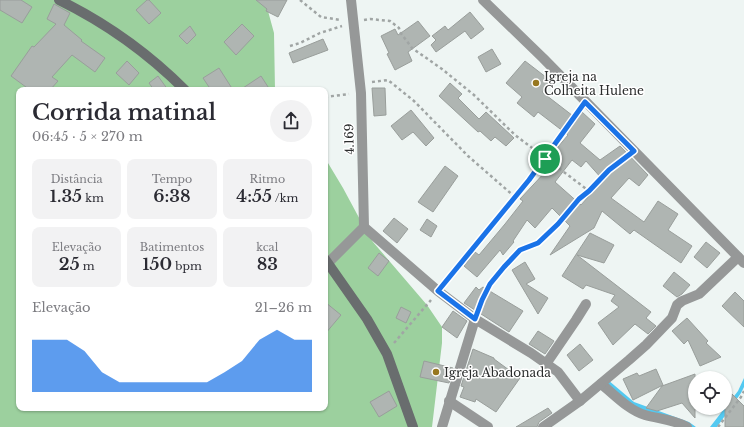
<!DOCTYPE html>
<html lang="pt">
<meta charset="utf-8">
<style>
body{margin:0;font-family:"Libre Baskerville",serif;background:#f2f2f3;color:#2b2b33;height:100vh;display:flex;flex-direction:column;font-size:15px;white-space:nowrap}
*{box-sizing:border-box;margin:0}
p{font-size:13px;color:#7c7c81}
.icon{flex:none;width:22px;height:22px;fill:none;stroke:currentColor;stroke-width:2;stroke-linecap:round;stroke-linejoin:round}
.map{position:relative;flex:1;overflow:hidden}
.details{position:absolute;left:16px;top:87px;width:312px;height:324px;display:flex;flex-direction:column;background:#fff;border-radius:8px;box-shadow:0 1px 3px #0004}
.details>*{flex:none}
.tools{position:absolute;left:688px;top:371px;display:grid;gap:8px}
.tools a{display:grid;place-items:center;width:44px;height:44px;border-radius:50%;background:#fff;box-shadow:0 1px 3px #0004;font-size:20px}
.pin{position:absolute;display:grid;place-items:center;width:34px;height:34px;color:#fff;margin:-17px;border:2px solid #fff;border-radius:50%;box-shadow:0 1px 4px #0007}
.round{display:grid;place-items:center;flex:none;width:42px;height:42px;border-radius:21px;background:#f2f2f3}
.overview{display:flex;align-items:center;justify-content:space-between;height:68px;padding:0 16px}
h1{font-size:22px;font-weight:600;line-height:30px}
.stats{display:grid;grid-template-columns:repeat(3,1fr);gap:6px;height:68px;padding:4px 16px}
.stats div{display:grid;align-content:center;border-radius:8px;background:#f2f2f3;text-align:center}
.stats b{font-size:17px;font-weight:600}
.stats small{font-size:11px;font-weight:400}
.stats p{font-size:11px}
.chart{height:112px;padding:8px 16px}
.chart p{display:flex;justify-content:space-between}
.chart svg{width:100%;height:72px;margin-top:4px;fill:#1a73e8;opacity:.7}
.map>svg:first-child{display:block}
.green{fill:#9cd09e}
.water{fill:#53c9f1}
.building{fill:#afb5b2;stroke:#999e9b;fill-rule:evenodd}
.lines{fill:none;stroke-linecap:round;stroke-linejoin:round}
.path{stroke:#a0a5a4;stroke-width:2.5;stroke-dasharray:3 3;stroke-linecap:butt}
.street{stroke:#969898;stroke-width:10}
.secondary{stroke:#696d6e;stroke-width:10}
.route-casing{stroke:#fff;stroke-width:8}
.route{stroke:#1a73e8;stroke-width:5}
.poi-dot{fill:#977720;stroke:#fff;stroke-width:1.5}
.labels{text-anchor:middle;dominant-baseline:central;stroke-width:3;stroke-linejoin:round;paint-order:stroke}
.poi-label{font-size:12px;fill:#2b2d2d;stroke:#fff;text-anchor:start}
.street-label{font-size:12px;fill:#2b2d2d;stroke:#fff}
</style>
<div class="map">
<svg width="744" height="427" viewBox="0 0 744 427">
<rect width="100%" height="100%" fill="#eef5f3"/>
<!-- green -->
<path class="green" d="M0,0H265L274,33L275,90H19V408H325V158L343,188L364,227L373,242L427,305L442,327V343L432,427H0Z"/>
<!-- water -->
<g class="water">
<path d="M744,378V387L741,393L717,427H710L738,391Z"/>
<path d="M608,380L634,402L689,422L696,427H688L637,409L604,384Z"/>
</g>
<!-- building -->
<g class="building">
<path d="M0,0H21L32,7L22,23L0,10Z"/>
<path d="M147,0H149L161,13L149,24L136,10Z"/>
<path d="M256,0H287L278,17L266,11L267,9Z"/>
<path d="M54,4L70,13L64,25L82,40L81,41L105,58L95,72L72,55L52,77L58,81L50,90H30L11,76L32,46L34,47L56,24L47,19Z"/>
<path d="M470,12L484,29L471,39L465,31L436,52L431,45L436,40L432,36L445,26L448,30Z"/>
<path d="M418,21L430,36L408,52L412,61L395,70L387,54L389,53L381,36L395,29L398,35Z"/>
<path d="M242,24L254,36L236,55L224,42Z"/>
<path d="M190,26L196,35L187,44L179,36Z"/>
<path d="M323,39L328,50L293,63L289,53Z"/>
<path d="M492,49L501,64L486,72L478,57Z"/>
<path d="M127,61L139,73L129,85L116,73Z"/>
<path d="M525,61L551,81L542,92L577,119L582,112L595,124L580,143L600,160L620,146L648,175L639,186L629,178L611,198L644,222L658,201L678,214L668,230L692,246L681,263L634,230L630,234L602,211L594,228L550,255L570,226L552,208L535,228L527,220L513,241L514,242L503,255L500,250L477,277L464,266L475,252L479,255L505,224L523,201L520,199L547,170L542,166L568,135L538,112L534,117L517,103L522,97L506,83ZM572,160L581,167L586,161L603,180L581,205L555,182Z"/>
<path d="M219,68L233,90H211L203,78Z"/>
<path d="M158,76L168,90H154L149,83Z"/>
<path d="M261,76L270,90H240Z"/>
<path d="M450,83L462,94L458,98L479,119L486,112L514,138L506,146L495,137L491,141L480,131L478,132L439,96Z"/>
<path d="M372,88H385L386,115L374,116Z"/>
<path d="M411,110L434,138L426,146L413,132L402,140L391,126Z"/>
<path d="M445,166L458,176L433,212L418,202Z"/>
<path d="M394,218L408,229L397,243L383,231Z"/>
<path d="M427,219L437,226L431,237L420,230Z"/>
<path d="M590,233L614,245L604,263L577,255L651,312L646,318L656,326L648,334L635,324L613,345L598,323L619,307L611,301L615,295L586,285L583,289L562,276Z"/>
<path d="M706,242L720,253L707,268L694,257Z"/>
<path d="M379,253L389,261L378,276L368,268Z"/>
<path d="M525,262L535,279L526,284L548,298L538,314L512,270Z"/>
<path d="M674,272L690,285L682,294L677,297L663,286Z"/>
<path d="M476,287L479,290L483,287L523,311L509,332L464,303Z"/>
<path d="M735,292L744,301V327L722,306Z"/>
<path d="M325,302L341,315L325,334Z"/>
<path d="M401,307L411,312L406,323L396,318Z"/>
<path d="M453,311L467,321L457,338L442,327Z"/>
<path d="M687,318L708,341L706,343L721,357L700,366L688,340L684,344L672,331Z"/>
<path d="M538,331L554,341L545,354L529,344Z"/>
<path d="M580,344L593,360L579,371L567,355Z"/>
<path d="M473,349L494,358V359L520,378L496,412L476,399L475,402L460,397L464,387L461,386Z"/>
<path d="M424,361L453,368L449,383L420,377Z"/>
<path d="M656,369L663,385L633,400L623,379L637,373L639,376Z"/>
<path d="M695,374V418L682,403L657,411L646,408L662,386Z"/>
<path d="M725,387L744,406V427H725Z"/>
<path d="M389,391L397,406L379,417L370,402Z"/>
<path d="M548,408L552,413L539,422L537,427H516Z"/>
</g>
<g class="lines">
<!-- path -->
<g class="path">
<path d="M300,0L321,17L341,20"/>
<path d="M364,20L370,19L390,21L399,28L400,32L412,48L442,69L474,95L515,135L589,191"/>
<path d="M290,46L300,43L320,33L342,26"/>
<path d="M372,82L388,80L414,101L468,156L515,197"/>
<path d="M325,97L349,94"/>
<path d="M446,282L529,180L579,111"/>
<path d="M479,307L490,284L520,250L538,243L558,224L579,199L589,191L609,170L626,158"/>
<path d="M394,343L431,300"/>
<path d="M718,427L741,397L744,391"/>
</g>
<!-- street -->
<g class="street">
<path d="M483,0L543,58L744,263"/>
<path d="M364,227L438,291L475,319L531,353L558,372L580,401"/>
<path d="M328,263L364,227L361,93L351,0"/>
<path d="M546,364L576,320L586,304"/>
<path d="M601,384C614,394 628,410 645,415C659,419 673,419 687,427"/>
<path d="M449,401L488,427"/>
<path d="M442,427L475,319"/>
<path d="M543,427L580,401L629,360L646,345L672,318L677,305L682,301L699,294L738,257"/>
</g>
<!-- secondary -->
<g class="secondary">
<path d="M59,0C106,23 148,53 185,90"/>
<path d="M325,259L367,319L387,354L413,427"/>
</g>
</g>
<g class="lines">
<defs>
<path id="route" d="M585,102L634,151L609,170L589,191L579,199L558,224L538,243L520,250L504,267L490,284L482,300L475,319L438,291L529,180Z"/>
</defs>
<!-- route casing -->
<use href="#route" class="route-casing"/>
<!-- route -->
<use href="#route" class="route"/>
</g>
<!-- markers -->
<g class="poi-dot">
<circle cx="536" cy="83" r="4"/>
<circle cx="436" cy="372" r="4"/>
</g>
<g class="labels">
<!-- poi labels -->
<g class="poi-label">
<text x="544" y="76">Igreja na<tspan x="544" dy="14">Colheita Hulene</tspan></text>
<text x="444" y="372">Igreja Abadonada</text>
</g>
<!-- street labels -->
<g class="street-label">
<text transform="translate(349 139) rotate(-91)">4.169</text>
</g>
</g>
</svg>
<div class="tools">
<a><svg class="icon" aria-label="locate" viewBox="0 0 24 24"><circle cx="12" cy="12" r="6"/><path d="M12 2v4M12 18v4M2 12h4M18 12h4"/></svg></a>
</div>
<div class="pin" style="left:545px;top:159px;background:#1e9e55"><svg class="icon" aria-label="arrive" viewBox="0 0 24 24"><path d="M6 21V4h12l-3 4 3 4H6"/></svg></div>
<section class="details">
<div class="overview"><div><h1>Corrida matinal</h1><p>06:45 · 5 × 270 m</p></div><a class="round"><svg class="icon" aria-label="share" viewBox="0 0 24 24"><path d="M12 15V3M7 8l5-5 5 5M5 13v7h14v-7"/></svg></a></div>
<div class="stats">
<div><p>Distância</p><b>1.35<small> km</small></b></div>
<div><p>Tempo</p><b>6:38</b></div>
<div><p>Ritmo</p><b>4:55<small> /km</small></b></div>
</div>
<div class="stats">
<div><p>Elevação</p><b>25<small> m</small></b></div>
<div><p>Batimentos</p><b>150<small> bpm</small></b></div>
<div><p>kcal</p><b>83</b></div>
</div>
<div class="chart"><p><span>Elevação</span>21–26 m</p>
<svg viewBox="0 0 160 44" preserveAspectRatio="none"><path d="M0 44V12L10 12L20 12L30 19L40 32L50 38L60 38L70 38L80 38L90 38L100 38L110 32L120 25L130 12L140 6L150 12L160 12V44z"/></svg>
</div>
</section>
</div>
